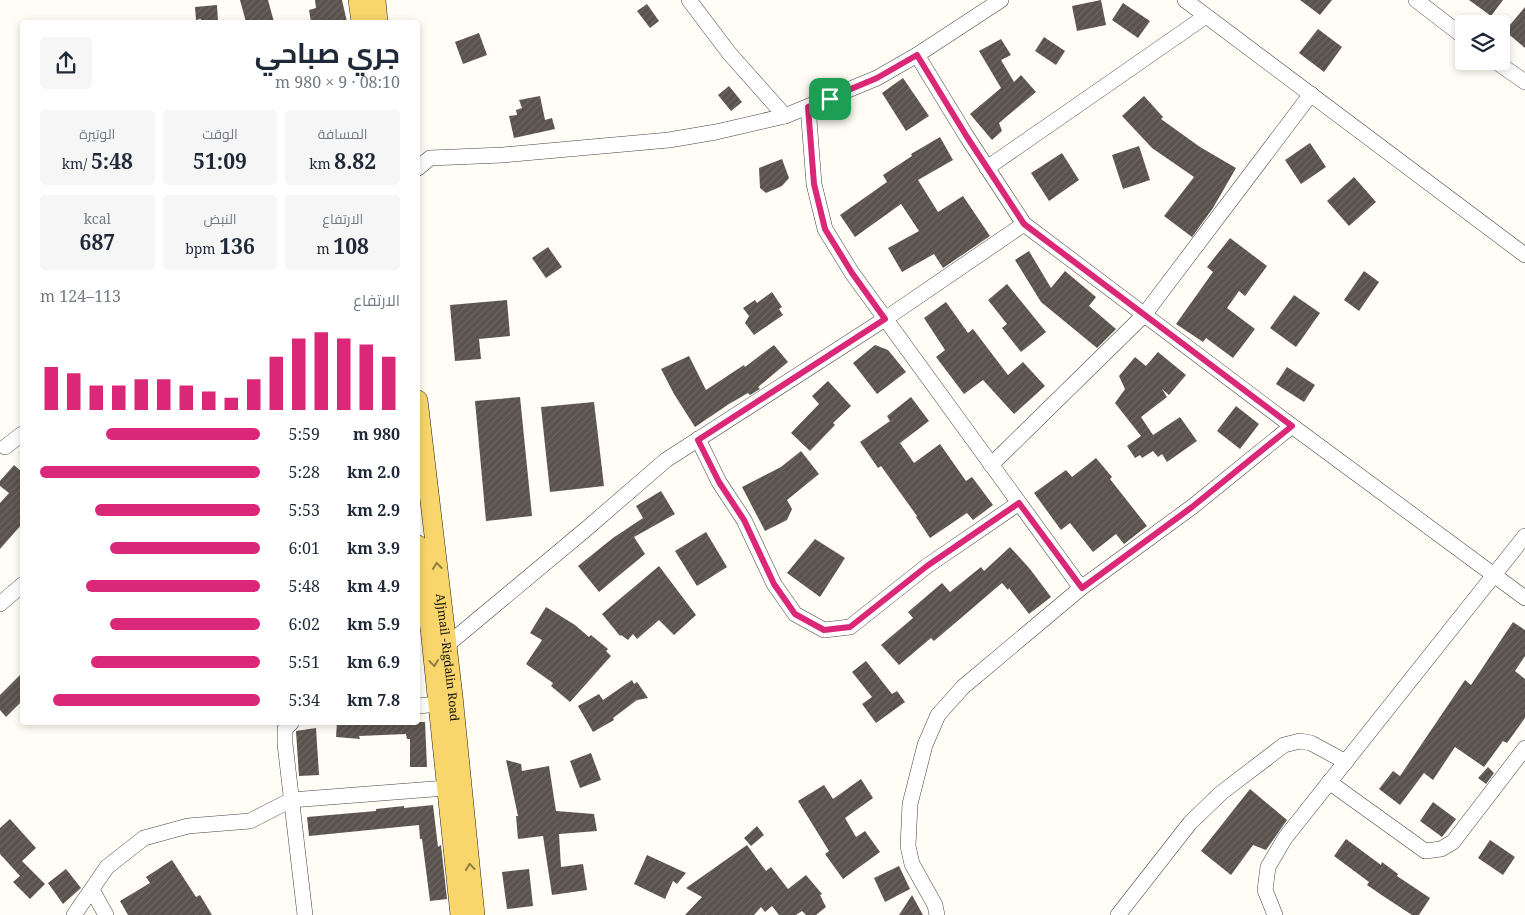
<!DOCTYPE html>
<html lang="ar">
<meta charset="utf-8">
<style>
body{margin:0;font-family:"Noto Serif",Cairo,serif;background:#f6f6f7;color:#1f2937;direction:rtl;height:100vh;display:flex;flex-direction:column;font-size:19px;white-space:nowrap}
*{box-sizing:border-box;margin:0}
p{font-size:16px;color:#747a83}
.icon{flex:none;width:28px;height:28px;fill:none;stroke:currentColor;stroke-width:2;stroke-linecap:round;stroke-linejoin:round}
.map{position:relative;flex:1;overflow:hidden;direction:ltr}
.drawer{position:absolute;left:20px;top:20px;width:400px;height:705px;display:flex;flex-direction:column;background:#fff;border-radius:5px;box-shadow:0 2px 8px #0003;direction:rtl}
.drawer>*{flex:none}
.tools{position:absolute;left:1455px;top:15px;display:grid;gap:10px}
.tools a{display:grid;place-items:center;width:55px;height:55px;border-radius:5px;background:#fff;box-shadow:0 2px 8px #0003;font-size:25px}
.pin{position:absolute;display:grid;place-items:center;width:42px;height:42px;color:#fff;margin:-21px;border-radius:10px;box-shadow:0 2px 8px #0006}
.round{display:grid;place-items:center;flex:none;width:52px;height:52px;border-radius:5px;background:#f6f6f7}
.overview{display:flex;align-items:center;justify-content:space-between;height:85px;padding:0 20px}
h1{font-size:28px;font-weight:700;line-height:38px}
.figures{display:grid;grid-template-columns:repeat(3,1fr);gap:8px;height:85px;padding:5px 20px}
.figures div{display:grid;align-content:center;border-radius:5px;background:#f6f6f7;text-align:center}
.figures b{font-size:21px;font-weight:700}
.figures small{font-size:14px;font-weight:400}
.figures p{font-size:14px}
.chart{height:140px;padding:10px 20px}
.chart p{display:flex;justify-content:space-between}
.chart svg{width:100%;height:90px;margin-top:5px;stroke:#db2777;stroke-width:6}
ul{padding:0 20px;list-style:none;font-size:16px}
li{display:grid;grid-template-columns:80px 60px 1fr;align-items:center;height:38px}
li i{height:12px;border-radius:6px;background:#db2777}
.map>svg:first-child{display:block}
.building{fill:url(#building-hatch)}
.lines{fill:none;stroke-linecap:round;stroke-linejoin:round}
.minor-casing{stroke:#444;stroke-width:16}
.major-casing{stroke:#222;stroke-width:20}
.minor{stroke:#fff;stroke-width:15}
.major{stroke:#f9d66b;stroke-width:19}
.oneway{stroke:#917d42}
.route-casing{stroke:#fff;stroke-width:10}
.route{stroke:#db2777;stroke-width:6}
.labels{text-anchor:middle;dominant-baseline:central;stroke-width:5;stroke-linejoin:round;paint-order:stroke}
.street-label{font-size:12px;fill:#111;stroke:#fff}
</style>
<div class="map">
<svg width="1525" height="915" viewBox="0 0 1525 915">
<defs>
<pattern id="building-hatch" width="6" height="6" patternUnits="userSpaceOnUse" patternTransform="scale(1.25)"><rect width="6" height="6" fill="#5a524d"/><path d="M-1 1l2-2M0 6l6-6M5 7l2-2" fill="none" stroke="#6d6662"/></pattern>
</defs>
<rect width="100%" height="100%" fill="#fffdf5"/>
<!-- building -->
<g class="building">
<path d="M240,0H268L274,22H246Z"/>
<path d="M315,0H342L347,22H311L309,10L316,8Z"/>
<path d="M1101,0L1106,25L1077,31L1072,6Z"/>
<path d="M1300,0H1332L1320,15Z"/>
<path d="M1469,0H1503L1491,16Z"/>
<path d="M1123,3L1150,21L1138,38L1112,20Z"/>
<path d="M647,4L659,21L650,28L637,11Z"/>
<path d="M217,5L218,22H201V19L196,20L195,7Z"/>
<path d="M1525,7V48L1505,31Z"/>
<path d="M1318,29L1342,47L1324,72L1299,53Z"/>
<path d="M479,33L487,55L463,64L455,42Z"/>
<path d="M1044,37L1065,51L1056,65L1035,51Z"/>
<path d="M1001,39L1011,55L1001,60L1014,82L1021,75L1036,92L999,123L1002,131L992,140L970,114L1001,88L979,51Z"/>
<path d="M903,78L929,116L906,131L882,93Z"/>
<path d="M729,86L742,102L731,111L718,95Z"/>
<path d="M540,96L545,120L552,118L555,129L514,138L509,116L517,115L516,110L522,108L519,100Z"/>
<path d="M1144,96L1163,117L1161,119L1200,147L1236,168L1213,208L1192,237L1164,216L1194,177L1152,148L1122,116Z"/>
<path d="M940,137L953,160L918,180L938,212L963,196L990,236L943,268L934,254L902,272L888,248L919,231L901,204L855,237L840,215L887,182L883,175L912,156L911,154Z"/>
<path d="M1310,143L1326,167L1301,184L1285,160Z"/>
<path d="M1139,146L1150,180L1123,189L1112,155Z"/>
<path d="M1062,153L1079,180L1049,201L1031,173Z"/>
<path d="M782,159L789,178L782,186L766,193L760,188L759,168Z"/>
<path d="M1354,177L1376,202L1349,226L1327,201Z"/>
<path d="M1230,238L1267,266L1245,296L1239,291L1227,308L1255,329L1233,358L1206,338L1203,342L1176,324L1213,272L1207,267Z"/>
<path d="M548,247L562,267L546,278L532,258Z"/>
<path d="M1029,251L1051,288L1065,271L1096,297L1089,306L1116,329L1097,348L1041,302L1015,260Z"/>
<path d="M1364,271L1379,282L1359,311L1344,300Z"/>
<path d="M1007,284L1046,332L1021,352L1002,328L1007,324L988,300Z"/>
<path d="M772,292L782,307L779,309L783,315L754,335L745,323L749,316L743,308L755,300L757,303Z"/>
<path d="M1294,295L1320,313L1296,347L1270,328Z"/>
<path d="M507,300L510,336L479,339L481,359L455,361L450,305Z"/>
<path d="M946,302L968,333L973,329L1008,375L1023,362L1045,386L1014,414L983,380L964,394L936,357L945,350L924,318Z"/>
<path d="M774,345L788,362L758,387L760,389L750,395L748,393L729,404L695,427L674,394L661,369L689,356L706,390L744,365L745,367Z"/>
<path d="M875,345L888,350L906,372L877,394L853,363Z"/>
<path d="M1158,352L1186,375L1169,395L1162,389L1167,397L1141,417L1153,435L1180,417L1197,441L1167,462L1162,454L1158,457L1153,451L1142,458L1140,455L1135,458L1127,446L1141,436L1115,403L1125,389L1119,376L1135,357L1146,366Z"/>
<path d="M1287,367L1315,385L1304,402L1276,384Z"/>
<path d="M828,381L851,406L833,423L835,425L810,451L791,433L819,404L812,396Z"/>
<path d="M520,397L532,516L486,521L475,401Z"/>
<path d="M911,397L929,421L900,443L914,463L940,444L966,481L972,477L993,505L973,520L967,513L930,538L916,517L917,516L881,466L878,468L860,442L890,421L887,416Z"/>
<path d="M594,402L604,486L550,492L541,407Z"/>
<path d="M1236,406L1259,424L1240,449L1217,431Z"/>
<path d="M801,451L819,474L787,500L792,509L787,520L765,531L742,487L781,467Z"/>
<path d="M1096,458L1112,477L1110,479L1147,526L1124,544L1116,534L1093,552L1070,523L1061,530L1034,493L1066,470L1072,477Z"/>
<path d="M14,465L22,472V524L0,549V503L9,493L0,486V481Z"/>
<path d="M661,491L675,514L634,537L645,554L599,592L578,566L613,538L643,518L636,506Z"/>
<path d="M706,532L727,567L697,586L675,551Z"/>
<path d="M815,539L845,558L820,597L787,573Z"/>
<path d="M1010,547L1030,569L1051,597L1029,614L1009,588L1008,590L1002,583L934,641L931,638L899,665L881,645L913,618L908,612L942,583L950,592L981,567L984,571Z"/>
<path d="M659,566L696,615L674,635L659,620L637,639L633,634L628,640L621,635L620,636L602,614Z"/>
<path d="M546,607L575,625L589,637L591,635L608,649L606,651L611,656L570,702L551,686L553,683L526,664L542,640L530,633Z"/>
<path d="M1513,622L1525,630V656L1515,671L1525,679V718L1507,743L1503,741L1484,767L1455,747L1433,780L1424,773L1400,805L1379,789L1393,771L1400,776L1465,680L1471,685Z"/>
<path d="M866,661L892,694L897,691L905,702L876,723L862,704L872,697L852,672Z"/>
<path d="M22,673V701L6,717L0,710V695Z"/>
<path d="M632,680L634,684L637,682L648,698L637,700L613,718L614,720L593,732L578,706L599,694L603,700Z"/>
<path d="M337,722H425L427,767H410V739H407L406,734L359,736L360,739L336,737Z"/>
<path d="M316,728L319,775L299,776L296,731Z"/>
<path d="M591,753L601,780L580,788L570,761Z"/>
<path d="M506,760L521,764L522,771L549,766L556,811L594,814L597,831L559,834L561,867L583,864L587,890L552,895L543,836L518,839L516,816H518Z"/>
<path d="M1488,767L1494,773L1486,784L1478,778Z"/>
<path d="M861,779L873,798L845,818L856,837L865,831L880,852L843,879L825,854L829,851L798,801L824,785L833,799Z"/>
<path d="M1250,789L1287,820L1266,850L1253,845L1231,875L1201,851Z"/>
<path d="M1433,802L1456,819L1442,837L1420,821Z"/>
<path d="M433,805L438,847L441,845L447,899L430,901L422,839H420L419,825L309,836L307,817L376,811V809L404,806V808Z"/>
<path d="M10,819L36,848L22,861L45,884L30,899L13,882L20,876L0,854V828Z"/>
<path d="M757,826L764,835L751,846L744,838Z"/>
<path d="M1346,839L1381,865L1382,862L1398,874L1397,876L1430,898L1419,915H1412L1383,896L1367,885L1369,882L1334,856Z"/>
<path d="M1490,840L1515,857L1503,875L1478,858Z"/>
<path d="M747,845L766,871L771,867L788,889L806,875L822,894L820,895L826,907L816,915H806L802,911L796,915H779L772,906L765,912L761,907L754,915H685L702,897L686,888Z"/>
<path d="M647,855L686,873L677,884L673,881L665,899L634,884Z"/>
<path d="M172,860L196,897L200,895L212,915H128L120,901L150,883L146,877Z"/>
<path d="M899,866L910,889L885,902L874,878Z"/>
<path d="M66,869L81,888L63,904L48,883Z"/>
<path d="M529,869L533,906L507,909L502,872Z"/>
<path d="M912,895L923,915H899Z"/>
</g>
<g class="lines">
<defs>
<g id="minor">
<path d="M689,0L729,53L785,116"/>
<path d="M1185,0L1525,255"/>
<path d="M1416,0L1464,37"/>
<path d="M917,55L967,137L1024,224L1292,426L1525,598"/>
<path d="M1495,61L1525,82"/>
<path d="M808,107L814,184L825,229L852,273L1081,588"/>
<path d="M418,168L430,158L503,155L669,140L716,132L785,116L877,78L917,55L1001,0"/>
<path d="M987,168L1206,16"/>
<path d="M698,439L719,482L744,520L774,584L795,614L824,630L850,627L927,566L1019,503"/>
<path d="M5,447L22,434"/>
<path d="M991,465L1144,315L1311,94"/>
<path d="M0,604L22,585"/>
<path d="M447,645L585,530L666,460L885,319L1024,224"/>
<path d="M418,706L438,704"/>
<path d="M292,722L285,729V744L305,915"/>
<path d="M1329,782L1425,851L1441,849L1453,842L1525,748"/>
<path d="M92,890L106,915"/>
<path d="M74,915L107,867L144,838L188,826L250,821L291,800L446,788"/>
<path d="M937,915L935,905L912,864L908,846L910,804L925,745L938,715L963,687L1081,588L1192,507L1292,426"/>
<path d="M1118,915L1190,823L1221,793L1284,745L1300,741L1311,743L1346,762"/>
<path d="M1275,915L1265,890L1268,867L1285,838L1525,536"/>
</g>
<g id="major">
<path d="M358,0L361,22"/>
<path d="M376,0L378,22"/>
<path id="s1" d="M418,400L453,696L475,915"/>
<path d="M418,545L423,589L430,628L460,915"/>
</g>
</defs>
<!-- minor casing -->
<use href="#minor" class="minor-casing"/>
<!-- major casing -->
<use href="#major" class="major-casing"/>
<!-- minor -->
<use href="#minor" class="minor"/>
<!-- major -->
<use href="#major" class="major"/>
</g>
<!-- one-way arrows -->
<defs><path id="oneway-chevron" d="M-2-3.5L2.5 0L-2 3.5" fill="none" stroke-width="1.6" stroke-linecap="round" stroke-linejoin="round" transform="scale(1.25)"/></defs>
<g class="oneway">
<use href="#oneway-chevron" transform="translate(437 566) rotate(-97)"/>
<use href="#oneway-chevron" transform="translate(434 663) rotate(84)"/>
<use href="#oneway-chevron" transform="translate(470 867) rotate(-96)"/>
</g>
<g class="lines">
<defs>
<path id="route" d="M917,55L967,137L1024,224L1292,426L1192,507L1082,588L1019,503L927,566L850,627L824,630L795,614L774,584L744,520L719,482L698,440L885,319L852,273L825,229L814,184L808,107L877,78Z"/>
</defs>
<!-- route casing -->
<use href="#route" class="route-casing"/>
<!-- route -->
<use href="#route" class="route"/>
</g>
<g class="labels">
<!-- street labels -->
<g class="street-label">
<text stroke="none"><textPath href="#s1" startOffset="259">AJjmail -Rigdalin Road</textPath></text>
</g>
</g>
</svg>
<div class="tools">
<a><svg class="icon" aria-label="layers" viewBox="0 0 24 24"><path d="M12 4l9 5-9 5-9-5zM3 14l9 5 9-5"/></svg></a>
</div>
<div class="pin" style="left:830px;top:99px;background:#1e9e55"><svg class="icon" aria-label="arrive" viewBox="0 0 24 24"><path d="M6 21V4h12l-3 4 3 4H6"/></svg></div>
<section class="drawer">
<div class="overview"><div><h1>جري صباحي</h1><p>08:10 · 9 × 980 m</p></div><a class="round"><svg class="icon" aria-label="share" viewBox="0 0 24 24"><path d="M12 15V3M7 8l5-5 5 5M5 13v7h14v-7"/></svg></a></div>
<div class="figures">
<div><p>المسافة</p><b>8.82<small> km</small></b></div>
<div><p>الوقت</p><b>51:09</b></div>
<div><p>الوتيرة</p><b>5:48<small> /km</small></b></div>
</div>
<div class="figures">
<div><p>الارتفاع</p><b>108<small> m</small></b></div>
<div><p>النبض</p><b>136<small> bpm</small></b></div>
<div><p>kcal</p><b>687</b></div>
</div>
<div class="chart"><p><span>الارتفاع</span>113–124 m</p>
<svg viewBox="0 0 160 44" preserveAspectRatio="none"><path d="M5 44V23M15 44V26M25 44V32M35 44V32M45 44V29M55 44V29M65 44V32M75 44V35M85 44V38M95 44V29M105 44V18M115 44V9M125 44V6M135 44V9M145 44V12M155 44V18"/></svg>
</div>
<ul>
<li><b>980 m</b>5:59<i style="width:70%"></i></li>
<li><b>2.0 km</b>5:28<i style="width:100%"></i></li>
<li><b>2.9 km</b>5:53<i style="width:75%"></i></li>
<li><b>3.9 km</b>6:01<i style="width:68%"></i></li>
<li><b>4.9 km</b>5:48<i style="width:79%"></i></li>
<li><b>5.9 km</b>6:02<i style="width:68%"></i></li>
<li><b>6.9 km</b>5:51<i style="width:77%"></i></li>
<li><b>7.8 km</b>5:34<i style="width:94%"></i></li>
</ul>
</section>
</div>
